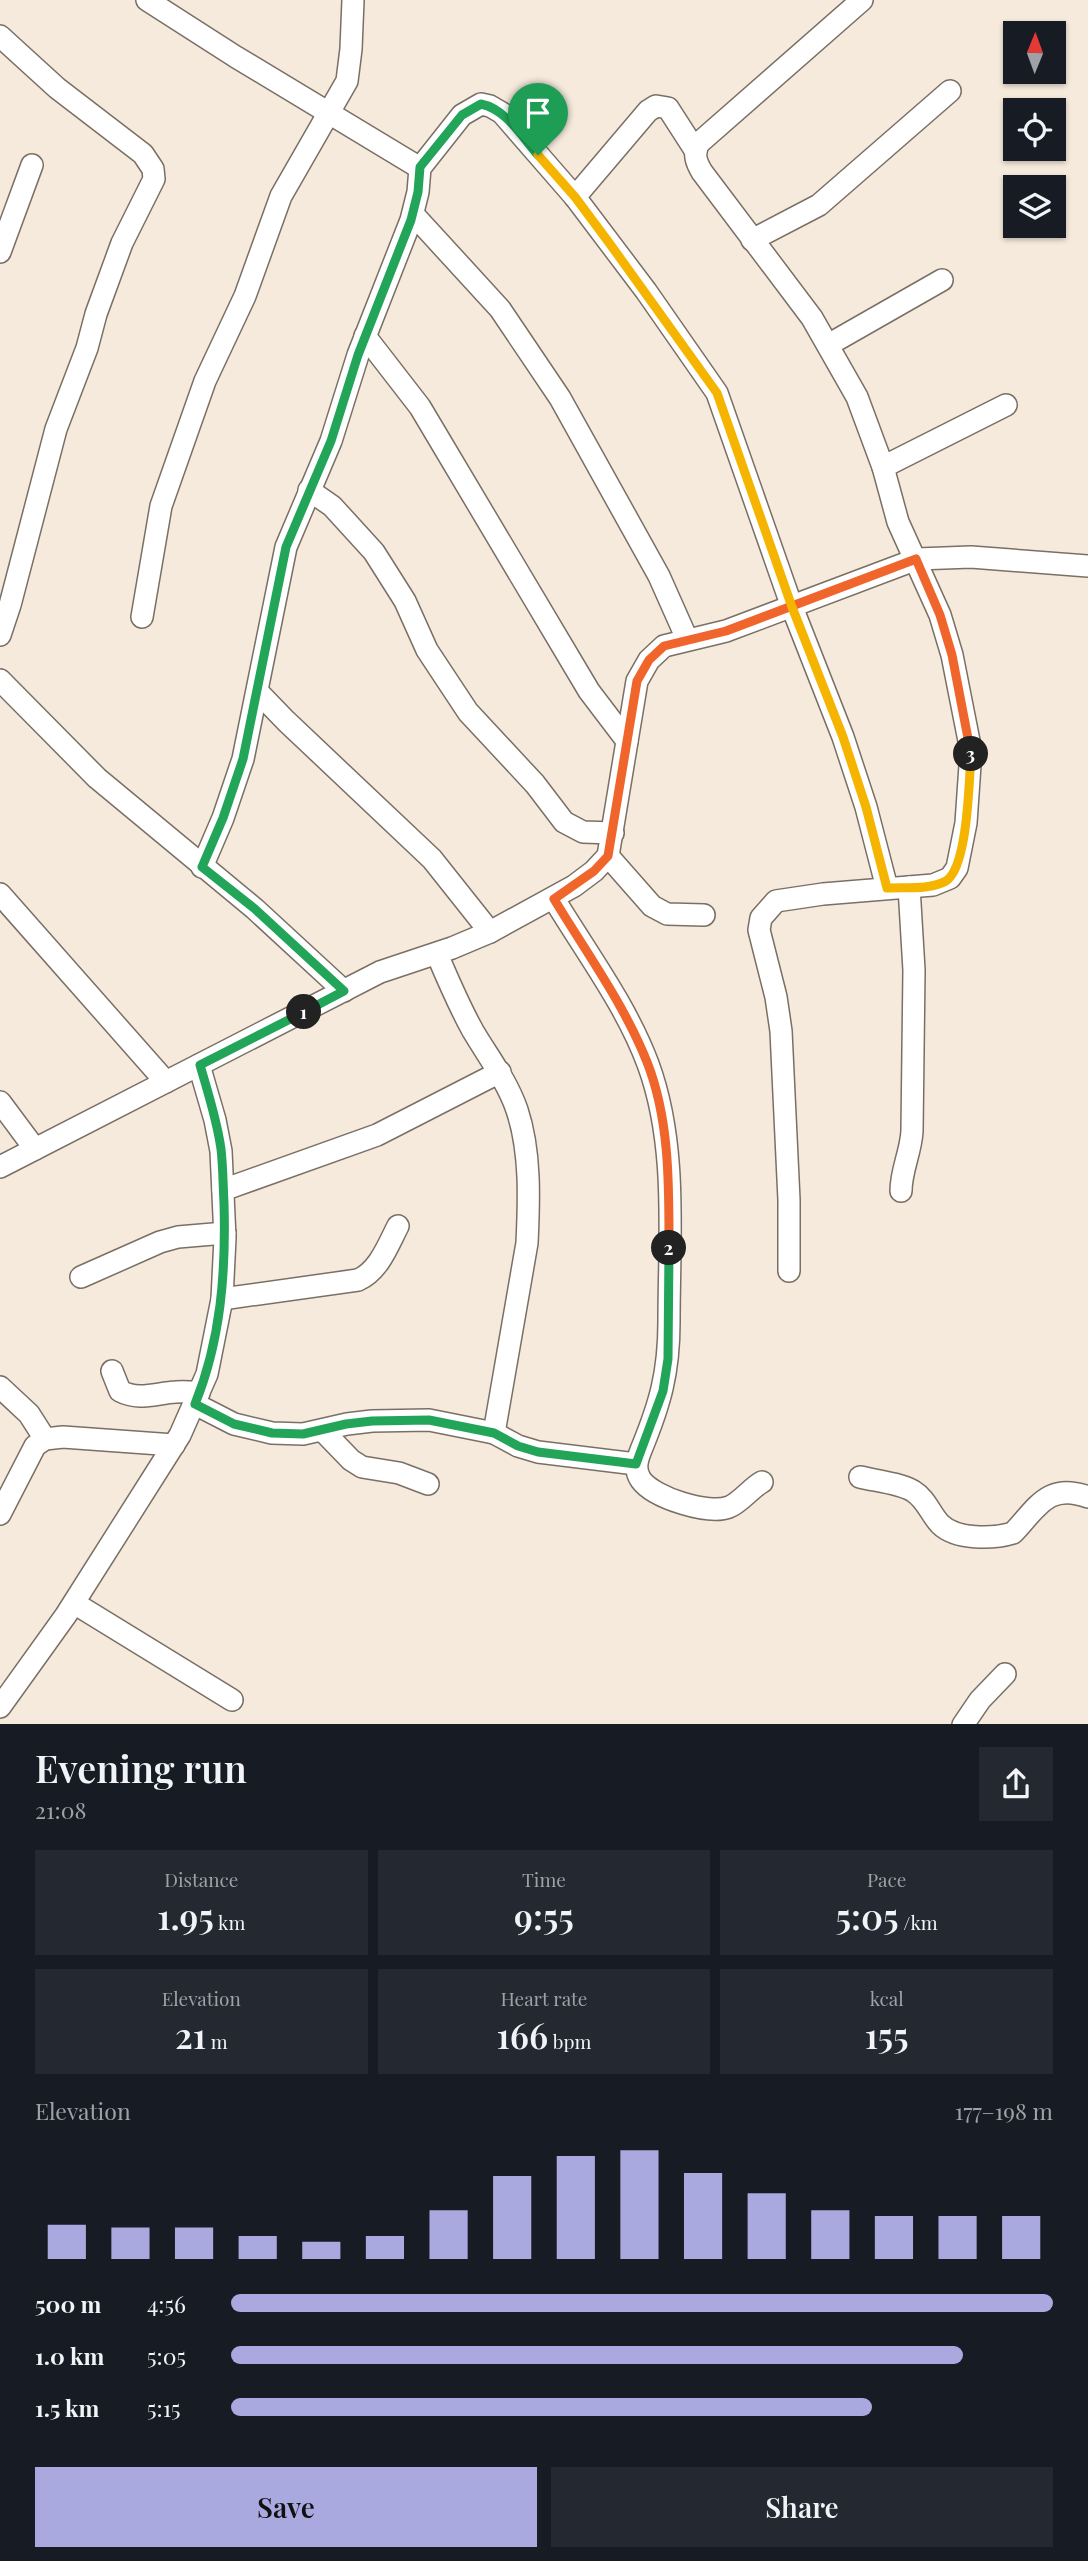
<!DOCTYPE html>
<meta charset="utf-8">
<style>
body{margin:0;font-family:"Playfair Display",serif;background:#242831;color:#f1f3f6;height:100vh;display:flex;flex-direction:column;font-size:26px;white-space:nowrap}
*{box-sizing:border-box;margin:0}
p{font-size:23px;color:#9ea1a6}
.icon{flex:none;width:38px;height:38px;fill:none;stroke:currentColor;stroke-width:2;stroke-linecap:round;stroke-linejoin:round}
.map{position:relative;height:1724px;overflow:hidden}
.panel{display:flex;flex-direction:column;background:#171b24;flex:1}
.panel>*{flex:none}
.needle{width:46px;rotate:1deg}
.buttons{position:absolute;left:1003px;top:21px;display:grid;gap:14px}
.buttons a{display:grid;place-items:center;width:63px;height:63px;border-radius:0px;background:#171b24;box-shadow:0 2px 5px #0004;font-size:35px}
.pin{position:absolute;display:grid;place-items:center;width:60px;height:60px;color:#fff;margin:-72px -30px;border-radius:50% 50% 50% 0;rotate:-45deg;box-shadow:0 0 7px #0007}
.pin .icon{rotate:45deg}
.km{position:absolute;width:35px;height:35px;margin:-18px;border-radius:50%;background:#222;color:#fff;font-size:19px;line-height:35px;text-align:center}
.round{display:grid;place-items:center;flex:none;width:74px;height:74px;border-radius:0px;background:#242831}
.summary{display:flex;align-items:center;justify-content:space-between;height:119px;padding:0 35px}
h1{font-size:38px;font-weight:600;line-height:52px}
.metrics{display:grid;grid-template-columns:repeat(3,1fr);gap:10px;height:119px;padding:7px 35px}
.metrics div{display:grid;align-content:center;border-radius:0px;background:#242831;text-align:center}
.metrics b{font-size:35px;font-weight:600}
.metrics small{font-size:19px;font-weight:400}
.metrics p{font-size:19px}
.chart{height:196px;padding:14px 35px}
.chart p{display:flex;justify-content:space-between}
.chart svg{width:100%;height:126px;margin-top:7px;stroke:#a9a9e0;stroke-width:6}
.button{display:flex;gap:14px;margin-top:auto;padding:14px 35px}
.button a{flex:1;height:80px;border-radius:0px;background:#a9a9e0;color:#111;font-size:28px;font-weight:600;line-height:80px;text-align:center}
.button a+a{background:#242831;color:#f1f3f6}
ul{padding:0 35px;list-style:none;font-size:23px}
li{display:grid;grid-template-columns:112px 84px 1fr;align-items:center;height:52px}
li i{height:18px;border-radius:9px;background:#a9a9e0}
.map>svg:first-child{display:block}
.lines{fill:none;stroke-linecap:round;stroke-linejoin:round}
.minor-casing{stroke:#7a6f64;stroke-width:24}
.minor{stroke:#fff;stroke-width:21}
.split-1-casing{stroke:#fff;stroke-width:14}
.split-2-casing{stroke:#fff;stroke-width:14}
.split-3-casing{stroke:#fff;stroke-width:14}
.split-4-casing{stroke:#fff;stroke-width:14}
.split-1{stroke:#22a559;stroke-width:9}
.split-2{stroke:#22a559;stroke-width:9}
.split-3{stroke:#f0652b;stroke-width:9}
.split-4{stroke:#f5b400;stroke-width:9}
</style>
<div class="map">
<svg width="1088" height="1725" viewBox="0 0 1088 1725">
<rect width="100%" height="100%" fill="#f6eadd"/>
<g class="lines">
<defs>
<g id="minor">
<path d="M147,0L236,57L420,168"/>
<path d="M0,36L57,88L143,154L153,169L154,179L122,243L96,314L87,348L56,429L10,605L0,635"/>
<path d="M575,197L648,111L656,106L668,108L695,150"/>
<path d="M413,214L500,309L560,398L659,576L687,639"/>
<path d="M752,240L819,205L950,91"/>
<path d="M0,252L32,165"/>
<path d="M365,336L420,407L589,691L627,741"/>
<path d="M828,345L942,280"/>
<path d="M883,467L1006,405"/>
<path d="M309,490L332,506L374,552L405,601L427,650L468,712L535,784L564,822L583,832L613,833"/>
<path d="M142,617L161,506L205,381L245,296L281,196L347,81L351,49L353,0"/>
<path d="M0,680L97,778L255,909L344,991"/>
<path d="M258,692L286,721L432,859L490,932"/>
<path d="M608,856L652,906L667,914L704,915"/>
<path d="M202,867L223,818L243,759L286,547L331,441L358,355L411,220L418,192L420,168L462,115L481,104L490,106L502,113L575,197L646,291L717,393L792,607L843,737L866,807L887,888"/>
<path d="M0,894L166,1082"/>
<path d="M554,899C586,952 626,1005 648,1064C678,1145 669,1238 669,1322C669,1373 660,1404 641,1450C637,1460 634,1470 641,1480C654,1498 709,1515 729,1507C740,1503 751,1488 762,1482"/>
<path d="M437,954C448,980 459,1006 473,1031C489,1058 507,1081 517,1110C531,1152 529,1201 527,1243L494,1433"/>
<path d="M0,1102L35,1149"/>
<path d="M0,1167L380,972L452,948L490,932L574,886L594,871L608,856L637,681L649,660L664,646L726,631L917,559L971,557L1088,566"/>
<path d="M223,1190L377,1135L500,1072"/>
<path d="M901,1191C901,1170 911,1152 912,1131L914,970L909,887"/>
<path d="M789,1271V1200L781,1031L776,997L759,930L761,918L776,901L823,894L933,885L950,878L957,868L966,823L971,751L952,655L940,615L898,522L883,467L857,397L812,318L702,172C696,162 693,154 699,143L862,0"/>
<path d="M81,1277L160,1242L178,1237L225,1233"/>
<path d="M222,1299L358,1280C379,1271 388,1245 398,1226"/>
<path d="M112,1371L120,1391C139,1401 156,1393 176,1392C184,1391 192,1392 199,1393"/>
<path d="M0,1387L29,1414L45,1439"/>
<path d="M195,1404L234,1424L272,1433L303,1434L347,1424L372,1421L429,1420L494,1433L518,1446L538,1452L636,1464"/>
<path d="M323,1431L351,1460L362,1467L399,1473L428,1484"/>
<path d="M860,1477C876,1481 899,1483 913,1491C926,1499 930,1513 940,1524C956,1540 993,1539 1013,1533C1037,1508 1048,1482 1088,1497"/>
<path d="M0,1514L35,1446L45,1439L63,1437L174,1445"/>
<path d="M74,1603L232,1700"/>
<path d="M0,1707L66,1615L180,1435L207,1374L222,1299L225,1238L221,1151L215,1120L199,1065"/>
<path d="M963,1725L980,1700L1005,1674"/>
</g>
</defs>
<!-- minor casing -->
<use href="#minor" class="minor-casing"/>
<!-- minor -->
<use href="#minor" class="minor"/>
</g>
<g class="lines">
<defs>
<path id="split-1" d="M304,1012L344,991L255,909L202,867L223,818L243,759L286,547L331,441L358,355L411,220L418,192L420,167L462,115L481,104C506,109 522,137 538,155"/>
<path id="split-2" d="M304,1012L200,1065C208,1093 217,1120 221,1149C223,1166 223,1185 224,1203C226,1272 221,1340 195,1404L234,1424L272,1433L303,1434L346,1424L372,1421L429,1420L494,1433L518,1446L538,1452L636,1464L663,1391L668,1359L669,1248"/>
<path id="split-3" d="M669,1248C669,1187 670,1120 647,1062C624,1004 586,952 554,899L594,871L608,856L637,681L649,660L664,646L726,631L916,559L940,615L952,655L971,754"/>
<path id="split-4" d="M538,155L575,197L610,244L717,393L792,607L843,737L866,807L887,888C905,887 930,890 946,881C968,867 969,780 971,754"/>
</defs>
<!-- split-1 casing -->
<use href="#split-1" class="split-1-casing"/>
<!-- split-2 casing -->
<use href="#split-2" class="split-2-casing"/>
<!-- split-3 casing -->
<use href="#split-3" class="split-3-casing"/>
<!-- split-4 casing -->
<use href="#split-4" class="split-4-casing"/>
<!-- split-1 -->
<use href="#split-1" class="split-1"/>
<!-- split-2 -->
<use href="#split-2" class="split-2"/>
<!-- split-3 -->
<use href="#split-3" class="split-3"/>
<!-- split-4 -->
<use href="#split-4" class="split-4"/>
</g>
</svg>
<div class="buttons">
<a><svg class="needle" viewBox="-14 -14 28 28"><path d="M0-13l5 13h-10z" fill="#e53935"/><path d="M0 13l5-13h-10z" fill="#9ea1a6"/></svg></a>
<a><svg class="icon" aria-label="locate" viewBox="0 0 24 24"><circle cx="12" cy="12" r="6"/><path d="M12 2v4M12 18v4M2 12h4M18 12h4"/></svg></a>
<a><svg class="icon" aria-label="layers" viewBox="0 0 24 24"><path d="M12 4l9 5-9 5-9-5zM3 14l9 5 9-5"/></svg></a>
</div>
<div class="pin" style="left:538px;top:155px;background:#1e9e55"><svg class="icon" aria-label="arrive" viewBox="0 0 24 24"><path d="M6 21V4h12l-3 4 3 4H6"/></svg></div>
<b class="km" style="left:304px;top:1012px">1</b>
<b class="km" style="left:669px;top:1248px">2</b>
<b class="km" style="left:971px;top:754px">3</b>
</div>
<section class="panel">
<div class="summary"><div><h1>Evening run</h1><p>21:08</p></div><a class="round"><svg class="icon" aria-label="share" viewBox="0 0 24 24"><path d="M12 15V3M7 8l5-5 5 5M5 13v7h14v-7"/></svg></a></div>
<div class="metrics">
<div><p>Distance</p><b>1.95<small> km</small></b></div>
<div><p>Time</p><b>9:55</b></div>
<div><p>Pace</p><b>5:05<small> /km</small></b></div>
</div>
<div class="metrics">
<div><p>Elevation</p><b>21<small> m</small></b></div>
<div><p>Heart rate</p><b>166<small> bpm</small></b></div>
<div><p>kcal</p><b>155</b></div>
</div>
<div class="chart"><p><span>Elevation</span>177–198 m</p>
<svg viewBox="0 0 160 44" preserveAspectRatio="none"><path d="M5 44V32M15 44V33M25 44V33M35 44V36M45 44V38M55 44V36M65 44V27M75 44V15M85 44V8M95 44V6M105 44V14M115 44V21M125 44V27M135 44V29M145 44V29M155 44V29"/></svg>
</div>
<ul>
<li><b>500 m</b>4:56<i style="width:100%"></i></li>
<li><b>1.0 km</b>5:05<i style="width:89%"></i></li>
<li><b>1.5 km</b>5:15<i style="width:78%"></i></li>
</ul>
<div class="button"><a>Save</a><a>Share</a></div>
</section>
